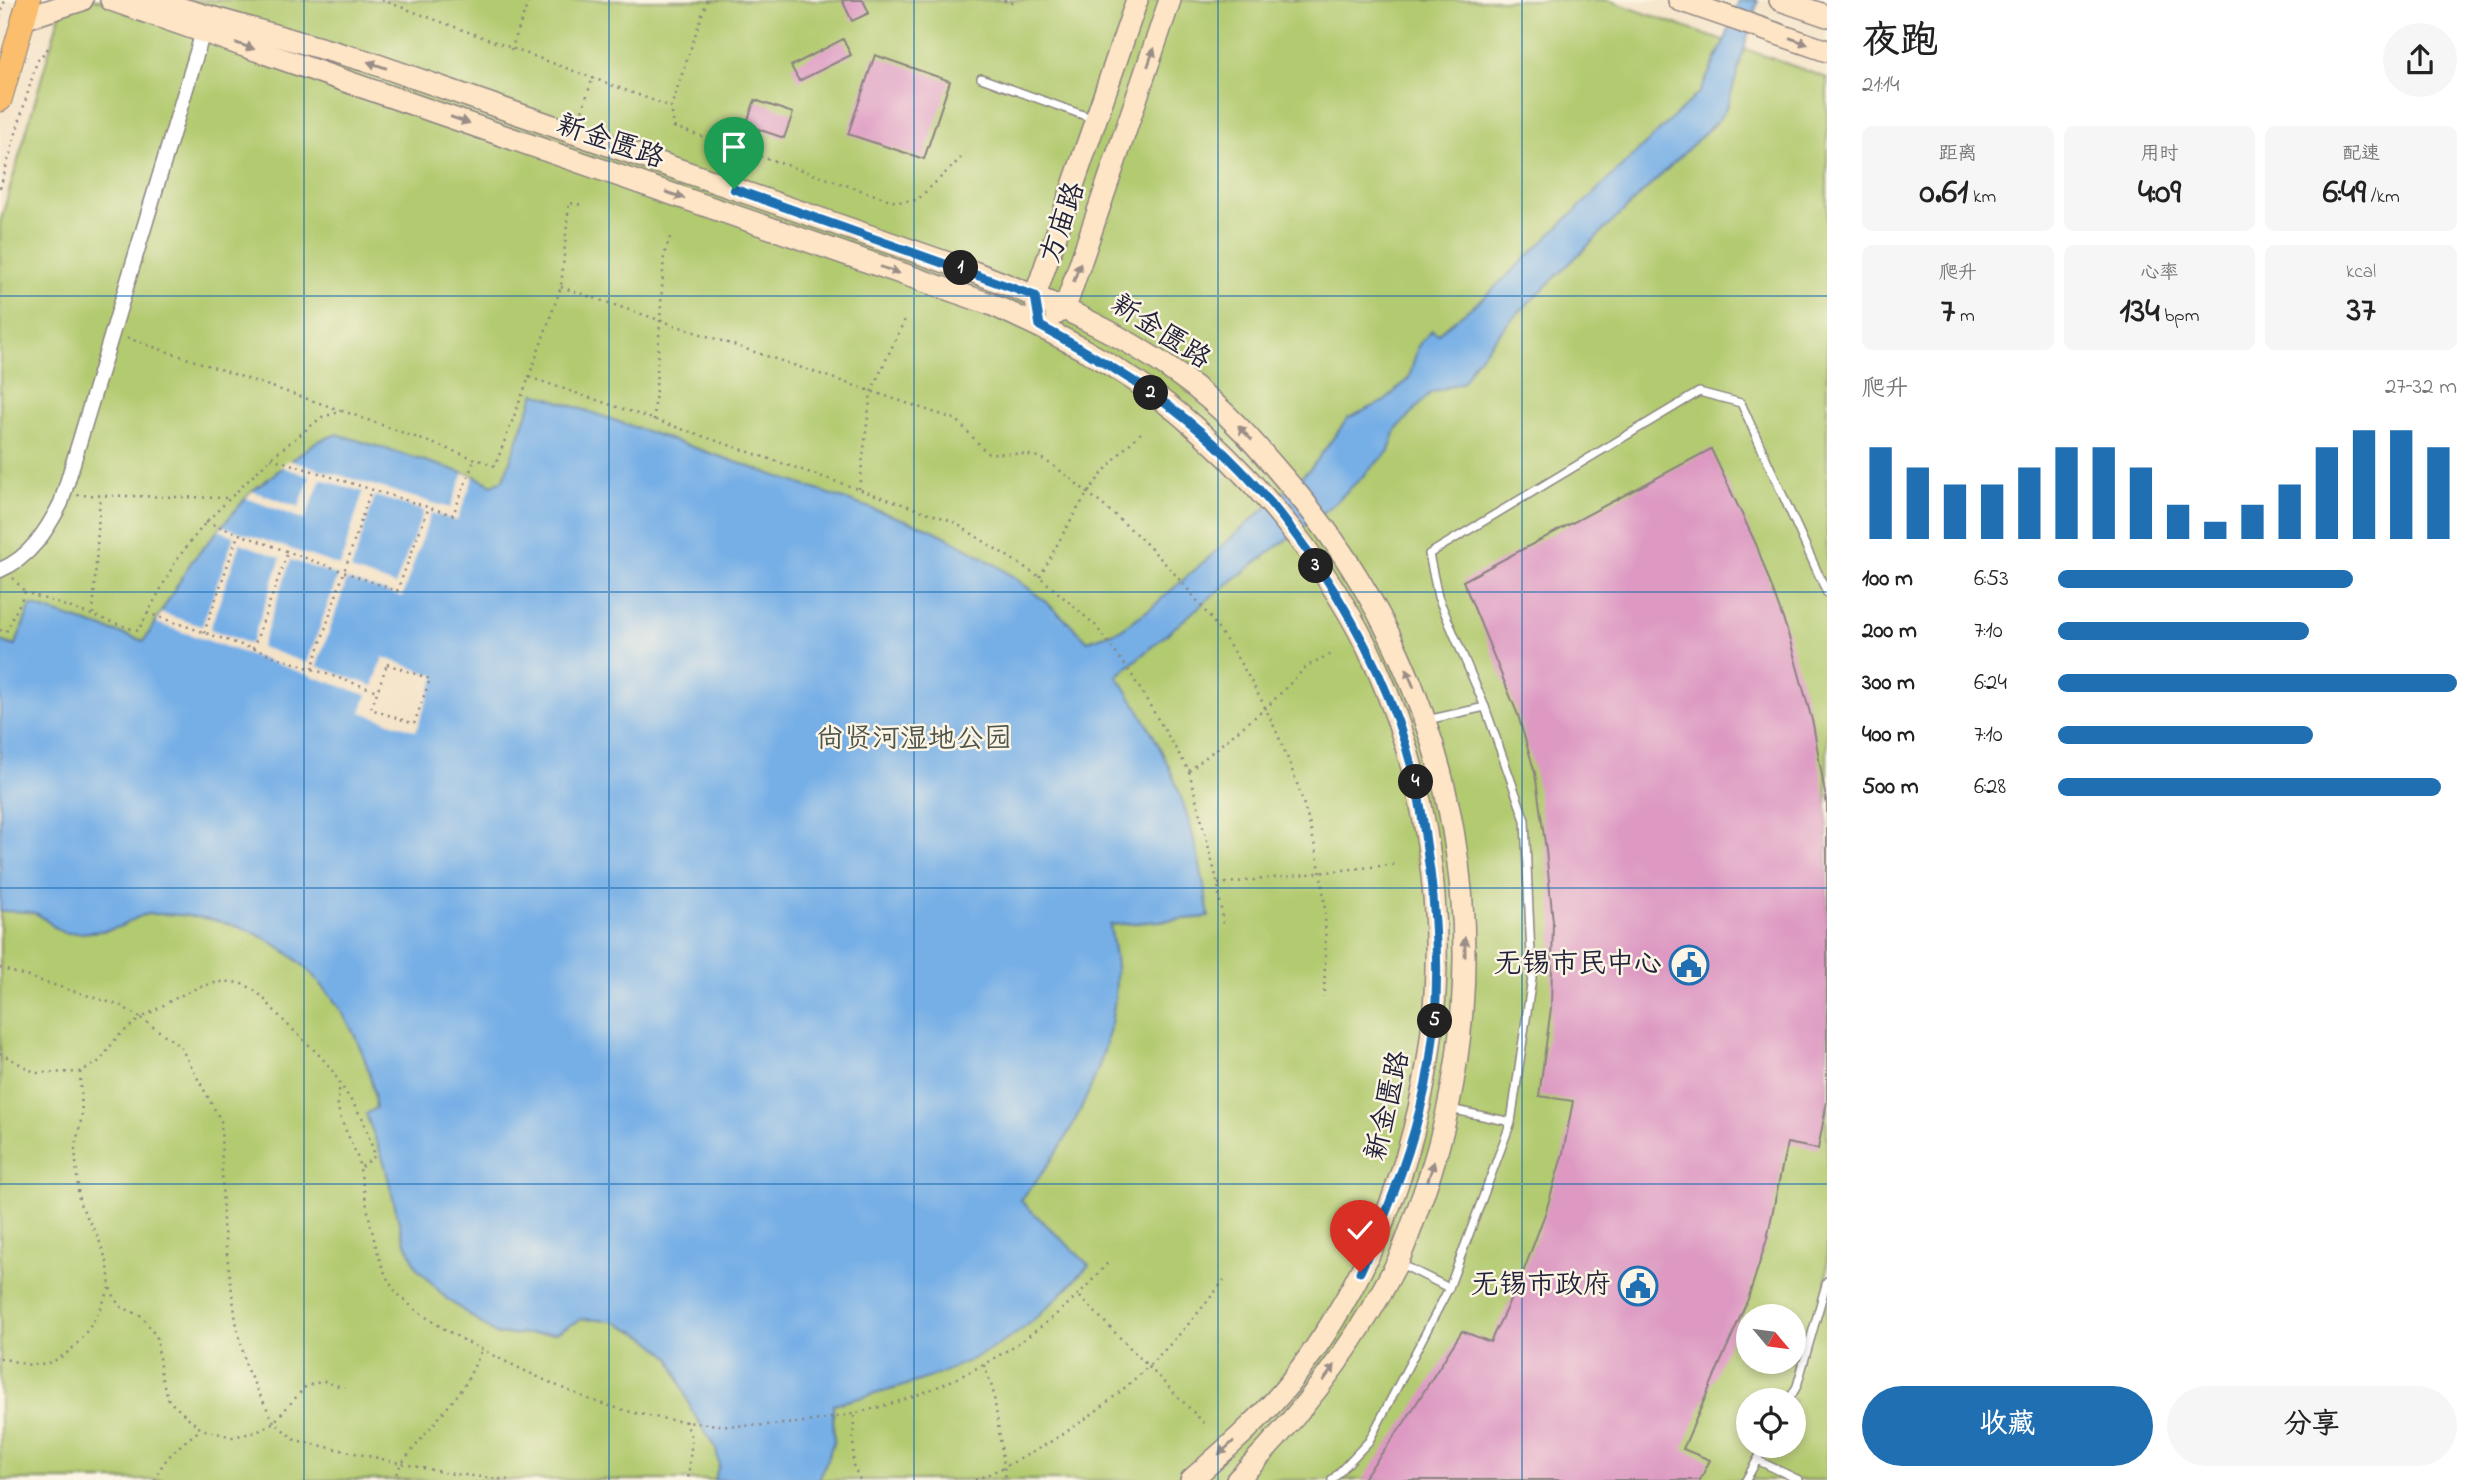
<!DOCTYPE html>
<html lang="zh">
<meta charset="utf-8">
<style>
body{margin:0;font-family:"Indie Flower","LXGW WenKai TC",sans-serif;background:#f6f6f6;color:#222;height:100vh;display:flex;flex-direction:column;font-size:26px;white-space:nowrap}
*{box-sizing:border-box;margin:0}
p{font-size:23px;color:#767676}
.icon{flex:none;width:38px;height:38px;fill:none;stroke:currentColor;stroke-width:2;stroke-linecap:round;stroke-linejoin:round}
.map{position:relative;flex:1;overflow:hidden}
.drawer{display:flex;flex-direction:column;background:#fff;width:665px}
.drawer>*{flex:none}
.needle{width:46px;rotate:119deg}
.controls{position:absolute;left:1736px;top:1304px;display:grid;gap:14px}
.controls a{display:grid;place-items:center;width:70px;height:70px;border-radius:50%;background:#fff;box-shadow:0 4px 10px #0003;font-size:35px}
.pin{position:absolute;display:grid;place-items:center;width:60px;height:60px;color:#fff;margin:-72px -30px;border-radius:50% 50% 50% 0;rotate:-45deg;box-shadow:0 0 7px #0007}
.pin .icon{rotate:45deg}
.km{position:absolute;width:35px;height:35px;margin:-18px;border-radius:50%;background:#222;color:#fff;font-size:19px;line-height:35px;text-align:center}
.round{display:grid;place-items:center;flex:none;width:74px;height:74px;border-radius:37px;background:#f6f6f6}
.summary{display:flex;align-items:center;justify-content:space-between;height:119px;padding:0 35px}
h1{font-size:38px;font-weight:800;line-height:52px}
.figures{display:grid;grid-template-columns:repeat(3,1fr);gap:10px;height:119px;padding:7px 35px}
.figures div{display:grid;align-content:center;border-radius:10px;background:#f6f6f6;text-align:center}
.figures b{font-size:35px;font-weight:800}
.figures small{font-size:19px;font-weight:400}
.figures p{font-size:19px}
.chart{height:196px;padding:14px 35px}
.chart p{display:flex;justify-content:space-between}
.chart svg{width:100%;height:126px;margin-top:7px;stroke:#1f6fb2;stroke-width:6}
.action{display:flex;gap:14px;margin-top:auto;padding:14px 35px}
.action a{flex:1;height:80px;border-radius:42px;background:#1f6fb2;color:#fff;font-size:28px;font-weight:800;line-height:80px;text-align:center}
.action a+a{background:#f6f6f6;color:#222}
ul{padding:0 35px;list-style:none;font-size:23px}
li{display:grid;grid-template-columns:112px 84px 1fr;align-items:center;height:52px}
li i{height:18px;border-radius:9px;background:#1f6fb2}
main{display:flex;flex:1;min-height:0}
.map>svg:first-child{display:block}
.green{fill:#b2ca6f;stroke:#6a7655;stroke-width:2;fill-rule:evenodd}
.water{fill:#76afe6;stroke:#4c6890;stroke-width:2}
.pier{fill:#f4e3c7;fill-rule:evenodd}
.building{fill:#dd99c2}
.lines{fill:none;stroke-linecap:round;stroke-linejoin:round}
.lane-casing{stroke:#8b8281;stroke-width:10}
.street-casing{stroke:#8b8281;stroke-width:17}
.secondary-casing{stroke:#8b8281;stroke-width:24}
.primary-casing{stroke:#8b8281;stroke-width:25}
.path{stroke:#8b8281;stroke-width:2.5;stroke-dasharray:2 5;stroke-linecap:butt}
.lane{stroke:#fff;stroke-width:7}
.street{stroke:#fff;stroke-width:14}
.secondary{stroke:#fde5c5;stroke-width:21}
.primary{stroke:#fabe6d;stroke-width:23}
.oneway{fill:#9a8d87}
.route-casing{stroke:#fff;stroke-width:14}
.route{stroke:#1f6fb2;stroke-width:9}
.grid{fill:none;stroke:#1f6fb2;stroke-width:2;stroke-opacity:0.55}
.labels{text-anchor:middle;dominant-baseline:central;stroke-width:5;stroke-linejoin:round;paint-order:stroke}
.street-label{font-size:28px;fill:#22223b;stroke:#fcf5e5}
.park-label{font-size:28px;fill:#4d544b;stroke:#fcf5e5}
.poi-label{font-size:28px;fill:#22223b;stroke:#fcf5e5;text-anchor:end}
</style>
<main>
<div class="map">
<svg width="1827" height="1480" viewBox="0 0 1827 1480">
<rect width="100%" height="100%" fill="#fcf5e5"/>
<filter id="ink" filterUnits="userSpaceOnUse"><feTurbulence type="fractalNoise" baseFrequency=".0143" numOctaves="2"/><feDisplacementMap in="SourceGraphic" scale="14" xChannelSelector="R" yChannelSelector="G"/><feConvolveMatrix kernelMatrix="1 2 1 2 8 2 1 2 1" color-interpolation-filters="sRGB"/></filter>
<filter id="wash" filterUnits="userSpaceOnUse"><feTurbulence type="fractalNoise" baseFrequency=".00686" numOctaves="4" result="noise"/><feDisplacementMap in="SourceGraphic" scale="28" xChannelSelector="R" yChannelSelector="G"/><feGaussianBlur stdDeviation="1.57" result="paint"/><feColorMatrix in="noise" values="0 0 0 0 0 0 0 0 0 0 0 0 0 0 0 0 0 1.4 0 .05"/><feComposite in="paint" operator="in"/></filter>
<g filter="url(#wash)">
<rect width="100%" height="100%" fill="#f4e3c7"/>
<!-- green -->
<path class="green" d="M64,0H1608L1827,78V1480H0V223ZM1748,1316H1794V1362H1748ZM1748,1400H1794V1446H1748Z"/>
<!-- water -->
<path class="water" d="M1739,0H1758L1728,105L1719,119L1511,320L1474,363L1463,382L1430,393L1396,430L1389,451L1335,503L1212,596L1117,676C1172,755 1196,823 1209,917L1110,925C1112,939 1115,953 1116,967C1119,1047 1072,1143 1020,1200L1089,1265C1063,1292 1037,1321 1005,1341C953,1374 893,1391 833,1404L834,1441L819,1480H714L719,1465L716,1449L692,1411L670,1357L646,1337L615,1321L582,1319L556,1333L497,1335L447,1299L417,1268L402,1234L384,1162L366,1114L376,1108C368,1032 313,952 239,927C210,917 180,914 150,914C138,914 127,925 116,928C102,932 83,933 68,933C57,933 47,919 37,914C27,910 11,912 0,911V641L15,646L31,605L144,641L191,562L252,491L316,442L337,434L474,476L492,485L503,480L535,393L931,529C996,561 1037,590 1088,641L1120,630L1151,608L1311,468L1348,418L1385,401L1409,378L1418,346L1432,330L1437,334L1487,295L1700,92L1725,40Z"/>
<!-- pier -->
<path class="pier" d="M289,460L450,508L464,473L474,476L457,521L431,513L402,597L347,580L317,666L373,686L383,657L436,676L416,731L361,712L367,695L156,623L161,613L202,626L234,536L219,530L223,526L340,566L363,492L321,479L305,520L246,498L252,491L299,507L310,477L280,466ZM375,496L424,511L395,585L351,570ZM240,543L281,558L251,644L210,629ZM291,560L338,576L307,663L261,647Z"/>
<g id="blocks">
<!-- building -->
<g class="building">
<path d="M842,0H863L869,13L852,21Z"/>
<path d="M843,39L851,55L799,81L791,66Z"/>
<path d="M875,55L950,81L924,159L848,134Z"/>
<path d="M755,100L793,113L784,138L746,125Z"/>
<path d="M1711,449L1756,544L1787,630L1813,724L1827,805V1102L1818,1149L1787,1143L1767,1239L1748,1299L1683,1449L1710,1460L1700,1480H1362L1404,1423L1462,1331L1490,1342L1521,1278L1546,1211L1563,1153L1573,1101L1539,1096L1551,1008L1553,922L1546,850L1535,773L1518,715L1463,581Z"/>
</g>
</g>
</g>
<g filter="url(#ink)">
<use href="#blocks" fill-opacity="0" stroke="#8b8281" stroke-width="2"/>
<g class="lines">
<defs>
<g id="lane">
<path d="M981,78L1094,119"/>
<path d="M1427,720L1485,707"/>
<path d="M1450,1109L1511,1122"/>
<path d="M1399,1263L1449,1288"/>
<path d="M1789,1400L1797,1386L1827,1281"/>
<path d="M1757,1460L1799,1480"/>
<path d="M1332,1480L1369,1441L1449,1288L1511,1122L1532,978L1525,820L1485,707L1438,597L1429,554L1699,392L1741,403L1827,593"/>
<path d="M1746,1480L1765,1446"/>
</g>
<path id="street" d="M0,570C30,558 47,530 61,503L203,32"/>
<g id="secondary">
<path d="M111,0L990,304C1056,333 1121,366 1177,412C1257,478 1333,571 1376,666C1480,900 1448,1182 1289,1384C1260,1420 1225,1450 1191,1480"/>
<path d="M151,0L366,61L974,272C1048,300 1117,330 1180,376C1228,410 1264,454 1301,498C1460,691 1507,960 1423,1195C1414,1218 1407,1243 1396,1265C1355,1346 1300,1416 1237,1480"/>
<path d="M1679,0L1827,51"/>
<path d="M1780,0L1827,16"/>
<path d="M23,19L82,0"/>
<path d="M1037,307L1035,296L1137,0"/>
<path d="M1056,314L1065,308L1170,0"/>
</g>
<path id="primary" d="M0,100L29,0"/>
</defs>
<!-- lane casing -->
<use href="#lane" class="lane-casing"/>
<!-- street casing -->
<use href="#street" class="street-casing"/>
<!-- secondary casing -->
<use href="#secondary" class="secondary-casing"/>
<!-- primary casing -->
<use href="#primary" class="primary-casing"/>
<!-- path -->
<g class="path">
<path d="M382,0L671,107"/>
<path d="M707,0L671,107L674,127L896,202L917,200L961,158"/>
<path d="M1004,0L1017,5"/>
<path d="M0,17L5,0"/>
<path d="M511,50L529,0"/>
<path d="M580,117L592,80"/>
<path d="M0,188L37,61L50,46"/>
<path d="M561,287L957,420L987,453C1002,454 1026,452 1040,458C1060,468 1081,488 1099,502C1215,595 1292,725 1320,870C1328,911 1325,956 1324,997"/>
<path d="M127,338L343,411"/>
<path d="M529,377L561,287L569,203L584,205"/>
<path d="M654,420L664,255L671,235"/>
<path d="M271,458L453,515L474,461"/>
<path d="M859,489L871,392L906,317"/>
<path d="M77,495L231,498"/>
<path d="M206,522L397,591L429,507"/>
<path d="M1040,577C1072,517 1089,480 1141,433"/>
<path d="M13,578L25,592"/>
<path d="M147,613L377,691"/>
<path d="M93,614L100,495"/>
<path d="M0,630L6,632L25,592L138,631L177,559L206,522L271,458L322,417L343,411L495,466L529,377L952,521L1040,577L1095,625L1130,672L1189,771L1218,884L1223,925"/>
<path d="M204,633L238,535"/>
<path d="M253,649L287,554"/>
<path d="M387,664L430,679L414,724L371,709Z"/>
<path d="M312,669L371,490"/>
<path d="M1189,771L1267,707L1307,666L1331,654"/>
<path d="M1218,884L1398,864"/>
<path d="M0,968L121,1006L141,1018C175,1000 220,964 257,992C266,1000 274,1011 283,1020C298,1036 330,1061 338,1081C341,1088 337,1098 338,1106C340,1124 353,1142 358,1160C366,1194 374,1268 397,1293C425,1323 484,1351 521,1369C547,1381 575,1395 603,1404C781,1460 990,1405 1110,1260"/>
<path d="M0,1053L36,1073L80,1072L100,1061L117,1037L141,1018L180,1046L221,1121L223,1225L236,1321L247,1370L274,1422L295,1440L446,1473L508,1480"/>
<path d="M80,1072L82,1116L75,1148L79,1202L98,1237L108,1265L110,1288L119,1306L142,1316L157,1338L161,1376L169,1401L201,1429L232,1437L257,1432L274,1422L306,1386L324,1381L344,1388"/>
<path d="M339,1082L363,1119L375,1156L359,1169"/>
<path d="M1080,1297L1205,1424"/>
<path d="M0,1358C11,1360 27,1366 38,1365C76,1361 96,1318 110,1288"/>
<path d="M984,1365L993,1390L1006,1480"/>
<path d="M854,1416L853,1465L860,1480"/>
<path d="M685,1421L692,1438L688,1480"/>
<path d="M155,1480C163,1457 182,1444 201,1429"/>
<path d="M393,1480L401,1464L464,1387L482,1350"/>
<path d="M975,1480C1080,1436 1156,1370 1224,1280"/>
</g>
<!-- lane -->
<use href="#lane" class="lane"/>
<!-- street -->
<use href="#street" class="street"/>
<!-- secondary -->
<use href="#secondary" class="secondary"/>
<!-- primary -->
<use href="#primary" class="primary"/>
</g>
<!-- one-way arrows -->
<defs><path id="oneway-solid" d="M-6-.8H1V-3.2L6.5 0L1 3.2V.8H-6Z" transform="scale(1.75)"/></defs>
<g class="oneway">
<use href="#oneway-solid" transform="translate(1799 41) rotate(19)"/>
<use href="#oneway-solid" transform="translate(245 46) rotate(19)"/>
<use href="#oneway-solid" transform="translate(1151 57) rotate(-71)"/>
<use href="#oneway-solid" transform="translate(377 65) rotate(-161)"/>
<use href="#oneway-solid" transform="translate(460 120) rotate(19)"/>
<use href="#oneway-solid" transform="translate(675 195) rotate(19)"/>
<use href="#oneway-solid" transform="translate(890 270) rotate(19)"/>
<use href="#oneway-solid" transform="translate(1077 272) rotate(-71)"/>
<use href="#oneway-solid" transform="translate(1245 433) rotate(-134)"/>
<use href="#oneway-solid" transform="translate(1410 678) rotate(-112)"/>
<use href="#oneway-solid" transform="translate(1465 947) rotate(-91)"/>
<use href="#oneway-solid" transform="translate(1431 1171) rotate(-72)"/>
<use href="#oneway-solid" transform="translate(1329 1373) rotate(-54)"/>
<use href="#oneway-solid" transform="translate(1226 1448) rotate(138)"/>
</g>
</g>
<g class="lines" filter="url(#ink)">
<defs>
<path id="route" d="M734,189L1035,296L1040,326C1086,351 1131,377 1173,409C1283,493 1379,637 1413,772C1422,804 1425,838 1430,871C1440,949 1440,1033 1420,1110C1406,1167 1384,1219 1360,1272"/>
</defs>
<!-- route casing -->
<use href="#route" class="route-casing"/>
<!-- route -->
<use href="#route" class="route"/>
</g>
<!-- grid -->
<path class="grid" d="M304,0V1480M609,0V1480M914,0V1480M1218,0V1480M1522,0V1480M0,296H1827M0,592H1827M0,888H1827M0,1184H1827"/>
<!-- icons -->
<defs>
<symbol id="civic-ring" viewBox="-11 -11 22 22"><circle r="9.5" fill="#fcf5e5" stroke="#1f6fb2" stroke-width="1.5"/><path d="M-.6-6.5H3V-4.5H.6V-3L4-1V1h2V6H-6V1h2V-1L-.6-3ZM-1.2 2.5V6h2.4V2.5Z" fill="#1f6fb2"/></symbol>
</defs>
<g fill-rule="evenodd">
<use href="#civic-ring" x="1667" y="943" width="44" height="44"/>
<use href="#civic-ring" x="1616" y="1264" width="44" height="44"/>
</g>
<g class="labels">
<!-- street labels -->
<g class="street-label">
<text transform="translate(610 143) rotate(19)">新金匮路</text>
<text transform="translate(1064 223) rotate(-71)">方庙路</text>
<text transform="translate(1160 333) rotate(33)">新金匮路</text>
<text transform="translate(1389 1106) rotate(-77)">新金匮路</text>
</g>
<!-- park labels -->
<g class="park-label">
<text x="914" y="740">尚贤河湿地公园</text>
</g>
<!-- poi labels -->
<g class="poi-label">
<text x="1662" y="965">无锡市民中心</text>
<text x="1611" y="1286">无锡市政府</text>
</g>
</g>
</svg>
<div class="controls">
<a><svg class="needle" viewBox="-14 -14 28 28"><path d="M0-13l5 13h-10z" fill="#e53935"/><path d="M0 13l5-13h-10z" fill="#767676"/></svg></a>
<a><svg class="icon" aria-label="locate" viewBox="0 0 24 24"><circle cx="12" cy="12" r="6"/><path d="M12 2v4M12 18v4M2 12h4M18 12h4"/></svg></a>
</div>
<div class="pin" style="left:734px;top:189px;background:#1e9e55"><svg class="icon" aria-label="arrive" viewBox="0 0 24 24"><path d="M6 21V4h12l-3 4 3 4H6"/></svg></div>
<div class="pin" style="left:1360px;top:1272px;background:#d93025"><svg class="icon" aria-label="check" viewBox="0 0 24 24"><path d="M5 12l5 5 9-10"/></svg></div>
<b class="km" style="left:961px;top:268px">1</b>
<b class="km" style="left:1151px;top:393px">2</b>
<b class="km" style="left:1316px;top:566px">3</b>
<b class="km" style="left:1416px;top:782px">4</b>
<b class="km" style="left:1435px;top:1021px">5</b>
</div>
<section class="drawer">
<div class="summary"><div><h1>夜跑</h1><p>21:14</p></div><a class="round"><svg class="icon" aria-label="share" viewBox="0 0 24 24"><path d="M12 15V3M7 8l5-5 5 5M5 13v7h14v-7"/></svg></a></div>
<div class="figures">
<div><p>距离</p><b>0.61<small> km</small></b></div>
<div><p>用时</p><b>4:09</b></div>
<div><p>配速</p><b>6:49<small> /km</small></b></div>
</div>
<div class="figures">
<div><p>爬升</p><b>7<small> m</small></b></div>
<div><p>心率</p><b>134<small> bpm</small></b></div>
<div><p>kcal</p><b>37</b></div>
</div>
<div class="chart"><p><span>爬升</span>27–32 m</p>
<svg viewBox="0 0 160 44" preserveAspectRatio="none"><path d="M5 44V12M15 44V19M25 44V25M35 44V25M45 44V19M55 44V12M65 44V12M75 44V19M85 44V32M95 44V38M105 44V32M115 44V25M125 44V12M135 44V6M145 44V6M155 44V12"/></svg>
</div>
<ul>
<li><b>100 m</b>6:53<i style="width:74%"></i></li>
<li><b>200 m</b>7:10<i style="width:63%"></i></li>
<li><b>300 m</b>6:24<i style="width:100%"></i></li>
<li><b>400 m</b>7:10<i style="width:64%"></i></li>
<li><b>500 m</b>6:28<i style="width:96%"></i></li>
</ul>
<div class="action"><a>收藏</a><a>分享</a></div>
</section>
</main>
